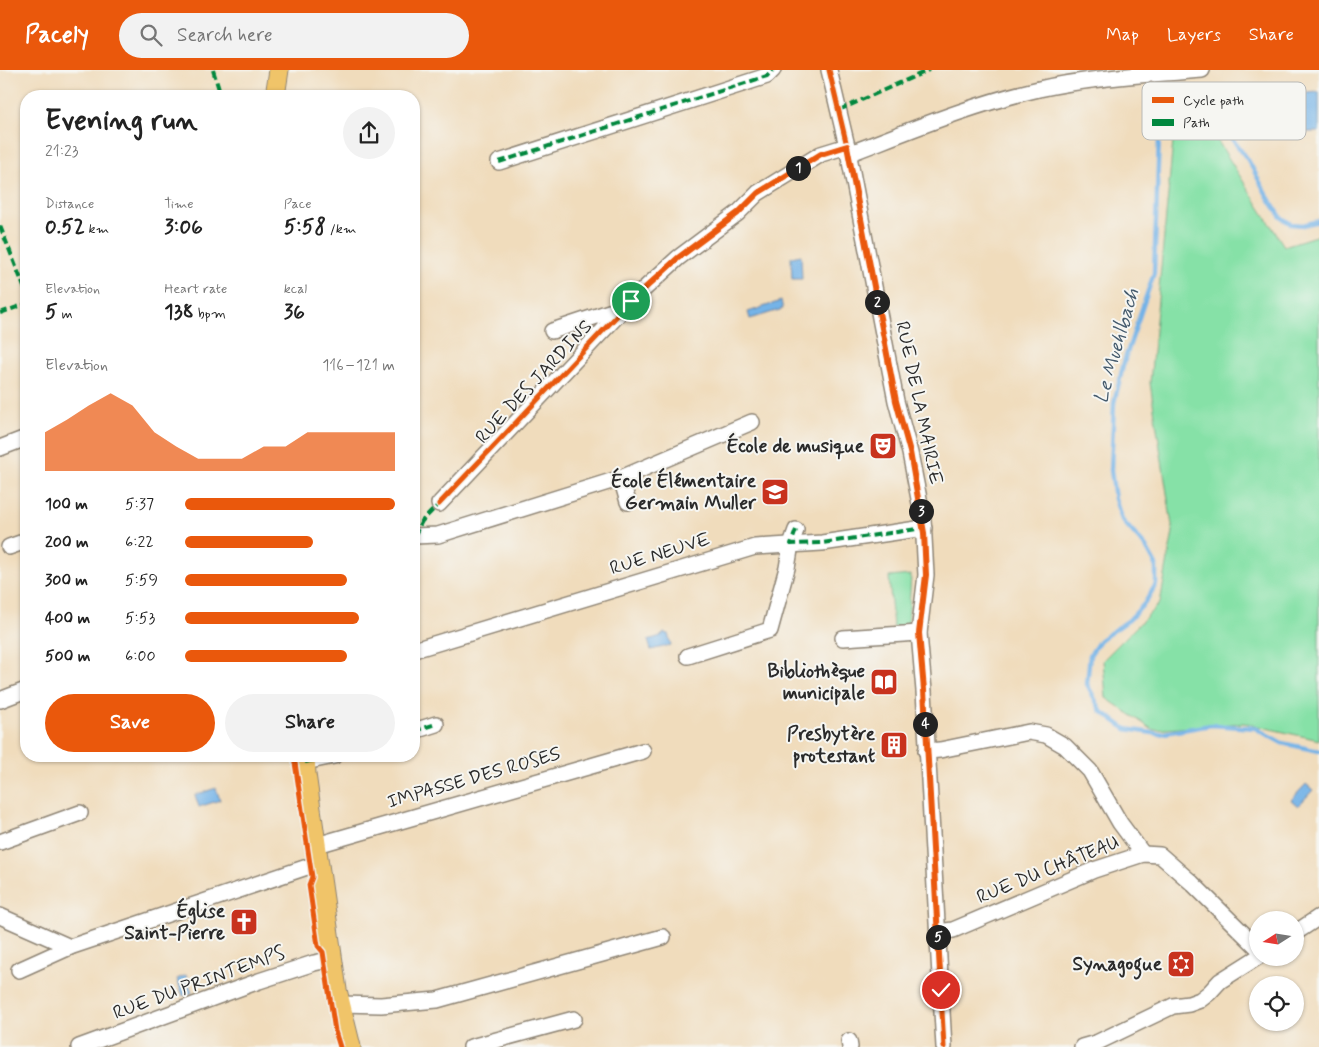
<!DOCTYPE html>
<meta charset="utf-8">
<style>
body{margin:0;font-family:Mynerve,sans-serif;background:#f2f2f2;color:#222;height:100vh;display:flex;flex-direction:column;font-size:19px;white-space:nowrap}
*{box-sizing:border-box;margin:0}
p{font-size:16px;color:#767676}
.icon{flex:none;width:28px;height:28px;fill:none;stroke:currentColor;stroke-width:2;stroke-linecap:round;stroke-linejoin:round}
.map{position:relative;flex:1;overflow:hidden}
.details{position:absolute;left:20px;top:20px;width:400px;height:672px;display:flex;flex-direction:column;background:#fff;border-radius:20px;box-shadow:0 1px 4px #0004}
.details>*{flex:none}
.needle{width:32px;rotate:258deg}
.tools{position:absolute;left:1249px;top:841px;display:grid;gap:10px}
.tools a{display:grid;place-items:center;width:55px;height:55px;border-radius:50%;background:#fff;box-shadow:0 1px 4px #0004;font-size:25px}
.pin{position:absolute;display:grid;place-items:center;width:42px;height:42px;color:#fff;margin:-21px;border:2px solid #fff;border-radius:50%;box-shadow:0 1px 5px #0007}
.km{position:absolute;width:25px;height:25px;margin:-12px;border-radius:50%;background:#222;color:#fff;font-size:14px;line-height:25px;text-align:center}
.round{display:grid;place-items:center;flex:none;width:52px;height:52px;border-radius:26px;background:#f2f2f2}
.head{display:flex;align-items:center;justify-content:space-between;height:85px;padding:0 25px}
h1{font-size:28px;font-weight:700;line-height:38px}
.metrics{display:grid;grid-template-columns:repeat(3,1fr);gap:8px;height:85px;padding:5px 25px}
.metrics div{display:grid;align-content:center}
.metrics b{font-size:21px;font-weight:700}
.metrics small{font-size:14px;font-weight:400}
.metrics p{font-size:14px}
.chart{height:140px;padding:10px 25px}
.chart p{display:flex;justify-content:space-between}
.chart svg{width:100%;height:90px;margin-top:5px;fill:#ea580c;opacity:.7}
.primary-button{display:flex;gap:10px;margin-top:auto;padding:10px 25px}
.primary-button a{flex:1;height:58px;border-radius:30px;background:#ea580c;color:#fff;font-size:20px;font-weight:700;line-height:58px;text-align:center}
.primary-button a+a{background:#f2f2f2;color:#222}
ul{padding:0 25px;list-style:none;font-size:16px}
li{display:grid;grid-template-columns:80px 60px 1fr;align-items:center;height:38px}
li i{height:12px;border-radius:6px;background:#ea580c}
header{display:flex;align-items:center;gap:30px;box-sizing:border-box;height:70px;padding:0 25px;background:#ea580c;color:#fff}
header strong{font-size:24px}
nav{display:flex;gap:28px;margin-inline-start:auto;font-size:18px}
.search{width:350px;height:45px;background:#f2f2f2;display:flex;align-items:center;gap:12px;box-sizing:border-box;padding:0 18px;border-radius:28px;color:#767676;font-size:19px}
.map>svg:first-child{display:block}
.green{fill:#86e1a7;stroke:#588669}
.water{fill:#74b3e7;stroke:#506f89}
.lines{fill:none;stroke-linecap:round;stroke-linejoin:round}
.stream{stroke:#74b3e7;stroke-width:4.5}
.minor-casing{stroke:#8e8474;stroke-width:18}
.major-casing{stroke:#8e8474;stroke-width:21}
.minor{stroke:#fff;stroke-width:15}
.major{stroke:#f0c469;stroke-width:19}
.quiet{stroke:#00873e;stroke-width:4;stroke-dasharray:8 4;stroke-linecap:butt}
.cycleway-casing{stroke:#f6f6f2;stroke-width:8}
.cycleway{stroke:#e8590c;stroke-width:5}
.route-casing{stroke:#fff;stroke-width:10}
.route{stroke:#ea580c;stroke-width:6}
.labels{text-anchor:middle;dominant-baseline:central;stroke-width:4;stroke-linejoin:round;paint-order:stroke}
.street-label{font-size:19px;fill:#2b2b2b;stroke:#f6f6f2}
.poi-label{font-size:19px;font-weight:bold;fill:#2b2b2b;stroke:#f6f6f2;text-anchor:end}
.water-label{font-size:20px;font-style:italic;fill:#455b6d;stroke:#f6f6f2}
.key{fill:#f6f6f2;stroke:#b9b9b6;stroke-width:1}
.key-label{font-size:14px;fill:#2b2b2b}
</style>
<header>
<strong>Pacely</strong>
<div class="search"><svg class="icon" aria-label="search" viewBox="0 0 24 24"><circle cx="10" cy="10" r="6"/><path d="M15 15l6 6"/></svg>Search here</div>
<nav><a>Map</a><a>Layers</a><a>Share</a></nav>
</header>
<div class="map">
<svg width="1319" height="977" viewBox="0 0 1319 977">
<rect width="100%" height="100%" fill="#f6f6f2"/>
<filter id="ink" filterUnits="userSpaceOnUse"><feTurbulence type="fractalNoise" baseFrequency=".02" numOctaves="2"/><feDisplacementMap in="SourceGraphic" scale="10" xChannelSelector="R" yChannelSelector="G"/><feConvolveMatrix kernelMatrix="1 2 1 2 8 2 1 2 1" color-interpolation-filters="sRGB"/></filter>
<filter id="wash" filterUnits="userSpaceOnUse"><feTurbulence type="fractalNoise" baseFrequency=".0096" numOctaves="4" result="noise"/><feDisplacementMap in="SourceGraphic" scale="20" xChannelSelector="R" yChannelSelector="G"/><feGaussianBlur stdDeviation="1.12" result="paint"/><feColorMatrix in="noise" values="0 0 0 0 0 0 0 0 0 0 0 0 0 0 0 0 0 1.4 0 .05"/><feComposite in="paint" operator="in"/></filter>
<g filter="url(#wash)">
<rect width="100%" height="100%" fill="#f0dcbc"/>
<!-- green -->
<g class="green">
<path d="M1209,57L1284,176L1319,165V670L1244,653L1153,660L1106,628L1103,590L1160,533L1173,462L1150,313L1174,61Z"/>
<path d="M911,505L908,556L893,557L889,507Z"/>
</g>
<!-- water -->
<g class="water">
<path d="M1319,22V62H1294L1283,50L1280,25Z"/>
<path d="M801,185L802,209H792L791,187Z"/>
<path d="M781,231L783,239L750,249L748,242Z"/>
<path d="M664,563L668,564L671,575L651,580L648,570L661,566Z"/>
<path d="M1306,714L1313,720L1298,736L1291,730Z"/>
<path d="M216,718L220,730L199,737L195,725Z"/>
<path d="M186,905L192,923L183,926L177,909Z"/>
</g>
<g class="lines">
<!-- stream -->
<path class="stream" d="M1319,151L1303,155L1291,154L1281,147L1268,127L1248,90L1215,46L1198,37L1183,33L1172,38L1164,46L1159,68L1154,203L1124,292L1114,333L1111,400L1115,429L1122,450L1146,477L1156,495V514L1145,533L1129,550L1100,570L1090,585L1087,614L1101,641L1126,659L1159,664L1211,655L1255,658L1282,673L1319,681"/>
</g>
</g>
<g filter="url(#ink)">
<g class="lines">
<defs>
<g id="minor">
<path d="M829,0L847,76L896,331L910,383L923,449L926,505L919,563L924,621L944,977"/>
<path d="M848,84C911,60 973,34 1039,19C1093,7 1147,5 1202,0"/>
<path d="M499,92L767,6L773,0"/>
<path d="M552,261L624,237"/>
<path d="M0,378L26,368"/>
<path d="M621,408L628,432"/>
<path d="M439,434L631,231L678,188L738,143L758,123L821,84L847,76"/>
<path d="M414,466L438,465L621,408L752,352"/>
<path d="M9,477L26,471"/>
<path d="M843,568L919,563"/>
<path d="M414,580L755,477L822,473L924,458"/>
<path d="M688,586L770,560L787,498L791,474L796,460"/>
<path d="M0,630L26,620"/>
<path d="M414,661L436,654"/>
<path d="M926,681L940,680L1029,662L1046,665L1065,676L1090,701L1120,753L1143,784"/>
<path d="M305,692L334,686"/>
<path d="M0,772L80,743"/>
<path d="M317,775L643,681"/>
<path d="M0,846L70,877"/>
<path d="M938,862L953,860L1094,800L1143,784L1160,785L1192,813L1258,878"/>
<path d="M1295,863L1319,847"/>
<path d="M19,900L70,877L319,793"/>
<path d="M340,934L381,935L437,930L663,867"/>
<path d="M849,971L850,977"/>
<path d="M79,977L259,911L314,893L333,889"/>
<path d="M471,977L574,949"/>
<path d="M1082,977L1096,973L1173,936L1189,934L1200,930L1209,923L1220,911L1258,887"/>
</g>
<g id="major">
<path d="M275,26L279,0"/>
<path d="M305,686L306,704L337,920L351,977"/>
</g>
</defs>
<!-- minor casing -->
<use href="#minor" class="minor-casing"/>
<!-- major casing -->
<use href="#major" class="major-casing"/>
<!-- minor -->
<use href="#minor" class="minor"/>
<!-- major -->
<use href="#major" class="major"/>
<!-- quiet -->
<g class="quiet">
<path d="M213,0L221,26"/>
<path d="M839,40L929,0"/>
<path d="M499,92L767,6L773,0"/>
<path d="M0,156L26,222"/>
<path d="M0,243L26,234"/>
<path d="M796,460L791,474L822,473L924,458"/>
<path d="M414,466L422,451L439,434"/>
<path d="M414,661L436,654"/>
<path d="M305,692L334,686"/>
</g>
<defs>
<g id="cycleway">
<path d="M829,0L847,76L896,331L910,383L923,449L926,505L919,563L924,621L944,977"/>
<path d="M439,434L631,231L678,188L738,143L758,123L821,84L847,76"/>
<path d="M294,686L312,807L309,815L318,876L323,882L335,961L340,977"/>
</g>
</defs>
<!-- cycleway casing -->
<use href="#cycleway" class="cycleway-casing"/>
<!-- cycleway -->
<use href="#cycleway" class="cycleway"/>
</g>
</g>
<g class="lines" filter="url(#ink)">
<defs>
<path id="route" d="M631,231L678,188L738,143L758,123L821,84L847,76L896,331L910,382L924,463L926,505L919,563L924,620L941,920"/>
</defs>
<!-- route casing -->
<use href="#route" class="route-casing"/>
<!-- route -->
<use href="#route" class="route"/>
</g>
<!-- icons -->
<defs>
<symbol id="theatre-square" viewBox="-11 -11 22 22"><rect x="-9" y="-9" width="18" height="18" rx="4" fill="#c8321e" stroke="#f6f6f2"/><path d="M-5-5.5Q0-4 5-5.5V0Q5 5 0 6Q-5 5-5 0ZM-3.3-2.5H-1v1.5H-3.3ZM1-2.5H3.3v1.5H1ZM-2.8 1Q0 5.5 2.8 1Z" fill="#fff"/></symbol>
<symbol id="school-square" viewBox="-11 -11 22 22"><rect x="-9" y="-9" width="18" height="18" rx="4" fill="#c8321e" stroke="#f6f6f2"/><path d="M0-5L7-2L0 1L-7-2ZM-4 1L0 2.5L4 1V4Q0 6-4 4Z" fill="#fff"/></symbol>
<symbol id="library-square" viewBox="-11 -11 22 22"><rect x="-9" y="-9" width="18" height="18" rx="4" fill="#c8321e" stroke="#f6f6f2"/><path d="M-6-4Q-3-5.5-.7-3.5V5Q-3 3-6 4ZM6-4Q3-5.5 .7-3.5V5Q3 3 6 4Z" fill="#fff"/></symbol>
<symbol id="building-square" viewBox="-11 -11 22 22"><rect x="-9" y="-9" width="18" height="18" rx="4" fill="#c8321e" stroke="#f6f6f2"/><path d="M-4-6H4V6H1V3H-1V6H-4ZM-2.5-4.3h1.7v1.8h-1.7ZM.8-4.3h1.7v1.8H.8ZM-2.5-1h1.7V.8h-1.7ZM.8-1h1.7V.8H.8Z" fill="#fff"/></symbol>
<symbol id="church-square" viewBox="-11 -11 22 22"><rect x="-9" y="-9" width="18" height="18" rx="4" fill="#c8321e" stroke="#f6f6f2"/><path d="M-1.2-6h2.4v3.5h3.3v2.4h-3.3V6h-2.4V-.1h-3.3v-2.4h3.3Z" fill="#fff"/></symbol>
<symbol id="synagogue-square" viewBox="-11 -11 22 22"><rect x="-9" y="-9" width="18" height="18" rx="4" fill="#c8321e" stroke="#f6f6f2"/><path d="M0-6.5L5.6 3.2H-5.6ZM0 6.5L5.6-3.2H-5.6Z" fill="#fff"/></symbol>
</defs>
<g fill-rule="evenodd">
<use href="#theatre-square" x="867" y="360" width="32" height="32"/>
<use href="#school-square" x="759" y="406" width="32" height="32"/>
<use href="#library-square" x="868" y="596" width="32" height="32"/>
<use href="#building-square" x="878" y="659" width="32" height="32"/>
<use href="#church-square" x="228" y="836" width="32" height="32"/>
<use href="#synagogue-square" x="1165" y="878" width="32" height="32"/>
</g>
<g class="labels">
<!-- street labels -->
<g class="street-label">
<text transform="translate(534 312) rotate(-47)">RUE DES JARDINS</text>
<text transform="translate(919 333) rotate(78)">RUE DE LA MAIRIE</text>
<text transform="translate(660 484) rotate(-17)">RUE NEUVE</text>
<text transform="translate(474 708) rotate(-16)">IMPASSE DES ROSES</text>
<text transform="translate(1048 800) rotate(-22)">RUE DU CHÂTEAU</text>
<text transform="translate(199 913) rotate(-20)">RUE DU PRINTEMPS</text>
</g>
<!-- poi labels -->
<g class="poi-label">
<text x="864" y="376">École de musique</text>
<text x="756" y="411">École Élémentaire<tspan x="756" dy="22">Germain Muller</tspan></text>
<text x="865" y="601">Bibliothèque<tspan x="865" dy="22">municipale</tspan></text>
<text x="875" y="664">Presbytère<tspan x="875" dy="22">protestant</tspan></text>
<text x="225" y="841">Église<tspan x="225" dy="22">Saint-Pierre</tspan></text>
<text x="1162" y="894">Synagogue</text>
</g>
<!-- water labels -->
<g class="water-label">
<text transform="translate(1117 276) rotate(-74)">Le Muehlbach</text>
</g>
</g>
<!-- legend -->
<rect x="1142" y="12" width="164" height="58" rx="8" class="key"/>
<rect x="1152" y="27" width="22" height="6" fill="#e8590c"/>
<rect x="1152" y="49" width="22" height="7" fill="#00873e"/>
<g class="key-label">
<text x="1183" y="35">Cycle path</text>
<text x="1183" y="57">Path</text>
</g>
</svg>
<div class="tools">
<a><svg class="needle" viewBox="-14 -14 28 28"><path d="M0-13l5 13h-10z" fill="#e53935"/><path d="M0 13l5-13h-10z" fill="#767676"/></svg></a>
<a><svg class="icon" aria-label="locate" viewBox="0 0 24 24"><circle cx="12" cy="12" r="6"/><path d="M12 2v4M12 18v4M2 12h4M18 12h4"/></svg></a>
</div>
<div class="pin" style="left:631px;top:231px;background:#1e9e55"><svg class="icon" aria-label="arrive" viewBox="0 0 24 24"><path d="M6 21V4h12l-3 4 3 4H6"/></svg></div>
<div class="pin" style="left:941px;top:920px;background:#d93025"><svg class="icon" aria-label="check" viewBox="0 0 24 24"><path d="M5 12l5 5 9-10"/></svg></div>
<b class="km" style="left:798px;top:98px">1</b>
<b class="km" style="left:877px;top:232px">2</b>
<b class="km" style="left:921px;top:441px">3</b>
<b class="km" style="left:925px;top:654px">4</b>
<b class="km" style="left:938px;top:867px">5</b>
<section class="details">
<div class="head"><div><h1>Evening run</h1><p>21:23</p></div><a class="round"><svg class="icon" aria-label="share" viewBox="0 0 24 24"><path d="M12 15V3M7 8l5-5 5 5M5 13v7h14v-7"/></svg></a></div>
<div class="metrics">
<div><p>Distance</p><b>0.52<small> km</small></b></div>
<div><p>Time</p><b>3:06</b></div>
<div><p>Pace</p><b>5:58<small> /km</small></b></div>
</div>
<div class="metrics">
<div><p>Elevation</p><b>5<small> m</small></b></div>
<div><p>Heart rate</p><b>138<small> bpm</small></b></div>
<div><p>kcal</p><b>36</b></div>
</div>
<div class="chart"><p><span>Elevation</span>116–121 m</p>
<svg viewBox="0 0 160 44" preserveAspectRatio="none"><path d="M0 44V25L10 19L20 12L30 6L40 12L50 25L60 32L70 38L80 38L90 38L100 32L110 32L120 25L130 25L140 25L150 25L160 25V44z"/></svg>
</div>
<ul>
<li><b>100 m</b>5:37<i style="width:100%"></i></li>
<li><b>200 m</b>6:22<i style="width:61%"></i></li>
<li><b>300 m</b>5:59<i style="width:77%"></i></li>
<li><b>400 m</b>5:53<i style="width:83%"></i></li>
<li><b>500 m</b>6:00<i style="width:77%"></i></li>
</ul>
<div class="primary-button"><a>Save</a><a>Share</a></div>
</section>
</div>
